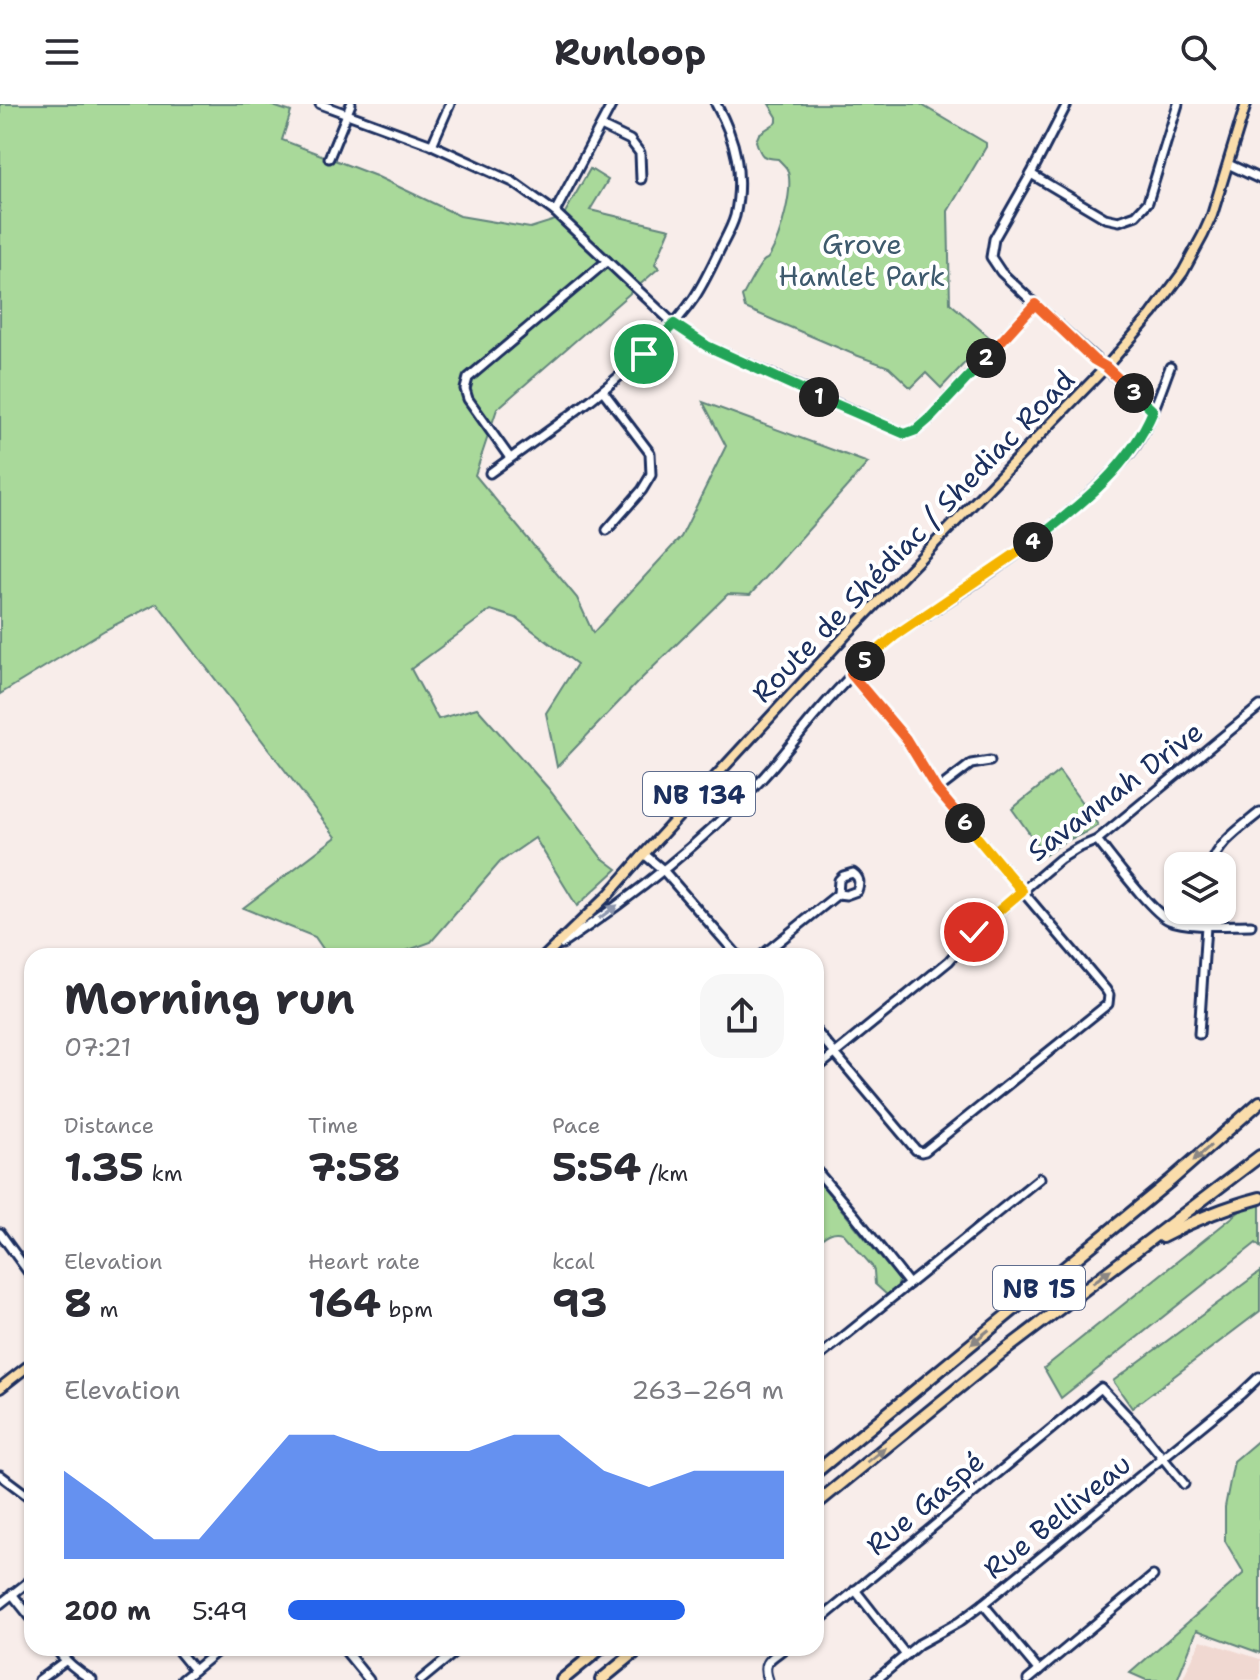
<!DOCTYPE html>
<meta charset="utf-8">
<style>
body{margin:0;font-family:"Shantell Sans",sans-serif;background:#f7f7f7;color:#2b2b33;height:100vh;display:flex;flex-direction:column;font-size:30px;white-space:nowrap}
*{box-sizing:border-box;margin:0}
p{font-size:26px;color:#7c7c81}
.icon{flex:none;width:44px;height:44px;fill:none;stroke:currentColor;stroke-width:2;stroke-linecap:round;stroke-linejoin:round}
.map{position:relative;flex:1;overflow:hidden}
.side{position:absolute;left:24px;top:844px;width:800px;height:708px;display:flex;flex-direction:column;background:#fff;border-radius:24px;box-shadow:0 2px 6px #0004}
.side>*{flex:none}
.buttons{position:absolute;left:1164px;top:748px;display:grid;gap:16px}
.buttons a{display:grid;place-items:center;width:72px;height:72px;border-radius:16px;background:#fff;box-shadow:0 2px 6px #0004;font-size:40px}
.pin{position:absolute;display:grid;place-items:center;width:68px;height:68px;color:#fff;margin:-34px;border:4px solid #fff;border-radius:50%;box-shadow:0 2px 8px #0007}
.km{position:absolute;width:40px;height:40px;margin:-20px;border-radius:50%;background:#222;color:#fff;font-size:22px;line-height:40px;text-align:center}
.round{display:grid;place-items:center;flex:none;width:84px;height:84px;border-radius:24px;background:#f7f7f7}
.headline{display:flex;align-items:center;justify-content:space-between;height:136px;padding:0 40px}
h1{font-size:44px;font-weight:700;line-height:60px}
.figures{display:grid;grid-template-columns:repeat(3,1fr);gap:12px;height:136px;padding:8px 40px}
.figures div{display:grid;align-content:center}
.figures b{font-size:40px;font-weight:700}
.figures small{font-size:22px;font-weight:400}
.figures p{font-size:22px}
.chart{height:224px;padding:16px 40px}
.chart p{display:flex;justify-content:space-between}
.chart svg{width:100%;height:144px;margin-top:8px;fill:#2563eb;opacity:.7}
ul{padding:0 40px;list-style:none;font-size:26px}
li{display:grid;grid-template-columns:128px 96px 1fr;align-items:center;height:60px}
li i{height:20px;border-radius:10px;background:#2563eb}
header{display:flex;justify-content:space-between;align-items:center;height:104px;padding:0 40px;background:#fff;font-size:36px;font-weight:700}
.map>svg:first-child{display:block}
.built{fill:#f0d8d1}
.green{fill:#a9d99a;stroke:#62847c;stroke-width:2}
.lines{fill:none;stroke-linecap:round;stroke-linejoin:round}
.minor-casing{stroke:#1b2f5e;stroke-width:13}
.major-casing{stroke:#1b2f5e;stroke-width:14}
.highway-casing{stroke:#1b2f5e;stroke-width:16}
.minor{stroke:#fff;stroke-width:7}
.major{stroke:#faddab;stroke-width:8}
.highway{stroke:#faddab;stroke-width:10}
.oneway{fill:#8d97ae}
.oneway2{fill:#8a8684}
.split-1-casing{stroke:#fff;stroke-width:16}
.split-2-casing{stroke:#fff;stroke-width:16}
.split-3-casing{stroke:#fff;stroke-width:16}
.split-4-casing{stroke:#fff;stroke-width:16}
.split-5-casing{stroke:#fff;stroke-width:16}
.split-6-casing{stroke:#fff;stroke-width:16}
.split-7-casing{stroke:#fff;stroke-width:16}
.split-1{stroke:#22a559;stroke-width:10}
.split-2{stroke:#22a559;stroke-width:10}
.split-3{stroke:#f0652b;stroke-width:10}
.split-4{stroke:#22a559;stroke-width:10}
.split-5{stroke:#f5b400;stroke-width:10}
.split-6{stroke:#f0652b;stroke-width:10}
.split-7{stroke:#f5b400;stroke-width:10}
.labels{text-anchor:middle;dominant-baseline:central;stroke-width:8;stroke-linejoin:round;paint-order:stroke}
.shield{fill:#fff;stroke:#5f6d8e;stroke-width:2}
.shield-label{font-size:26px;font-weight:bold;fill:#1b2f5e}
.park-label{font-size:28px;fill:#3e5a6d;stroke:#fff}
.street-label{font-size:28px;fill:#1b2f5e;stroke:#fff}
</style>
<header><svg class="icon" aria-label="menu" viewBox="0 0 24 24"><path d="M4 6h16M4 12h16M4 18h16"/></svg>Runloop<svg class="icon" aria-label="search" viewBox="0 0 24 24"><circle cx="10" cy="10" r="6"/><path d="M15 15l6 6"/></svg></header>
<div class="map">
<svg width="1260" height="1576" viewBox="0 0 1260 1576">
<rect width="100%" height="100%" fill="#f8edea"/>
<filter id="ink" filterUnits="userSpaceOnUse"><feTurbulence type="fractalNoise" baseFrequency=".0125" numOctaves="2"/><feDisplacementMap in="SourceGraphic" scale="16" xChannelSelector="R" yChannelSelector="G"/><feConvolveMatrix kernelMatrix="1 2 1 2 8 2 1 2 1" color-interpolation-filters="sRGB"/></filter>
<g filter="url(#ink)">
<!-- built -->
<path class="built" d="M1201,1536L1260,1555V1576H1182Z"/>
<!-- green -->
<g class="green">
<path d="M0,0H267L291,8L282,36L376,72L460,112L530,124L562,114L590,65L608,76L590,106L670,125L655,160L659,164L497,305L475,371L577,494L593,529L681,433L726,342L703,298L868,359L750,491L728,490L638,578L557,663L546,609L577,560L516,514L491,506L411,565L438,615L477,604L548,684L601,753L617,765L577,802L535,734L500,758L431,838L392,852H328L315,833L243,804L336,733L157,499L105,526L0,590Z"/>
<path d="M769,0H920L986,39V43L948,107L950,199L989,233L941,284L926,269L911,284L889,263L853,250L745,204L742,193C748,182 754,170 761,160C767,152 765,159 770,151C780,133 795,84 787,65C786,63 780,57 778,55C762,54 761,53 756,37L759,30L777,18V13Z"/>
<path d="M1059,667L1098,721L1087,728L1065,737L1045,751L1012,705Z"/>
<path d="M816,1074L899,1176L898,1182L887,1191L875,1180L874,1167L872,1162L843,1129C832,1125 824,1133 816,1139Z"/>
<path d="M1260,1091V1143L1256,1139L1061,1294L1044,1264Z"/>
<path d="M1260,1168V1207L1132,1304L1113,1277Z"/>
<path d="M1260,1335V1549L1197,1526L1177,1576H1146L1130,1569L1244,1469L1225,1437V1403L1234,1357Z"/>
</g>
<g class="lines">
<defs>
<g id="minor">
<path d="M320,0L432,41L513,78L555,108L674,220L707,242L905,330L916,326L931,313L1035,200"/>
<path d="M1067,0L1031,70L994,135L991,153L1001,168L1035,200L1153,307"/>
<path d="M601,22L630,36L640,49L641,75"/>
<path d="M432,41L450,0"/>
<path d="M329,54L351,0"/>
<path d="M1228,60L1260,75"/>
<path d="M1031,70L1105,114L1119,117L1136,111L1148,98L1178,0"/>
<path d="M555,108L612,0"/>
<path d="M603,287L650,349L651,371L642,386L607,426"/>
<path d="M510,354L468,295L465,285L468,274L607,157"/>
<path d="M490,369C548,327 609,287 658,236C671,223 684,209 694,194C704,179 712,162 720,145C725,135 732,123 735,112C744,71 736,36 716,0"/>
<path d="M937,686L971,660L990,657"/>
<path d="M1097,736C1111,753 1152,809 1169,816C1188,824 1228,821 1251,821"/>
<path d="M644,750L663,766L738,852"/>
<path d="M1211,762C1218,738 1241,724 1260,708"/>
<path d="M562,840C631,794 698,742 755,682C778,659 797,632 818,608C842,580 867,554 896,531C964,486 1035,443 1094,386C1108,372 1125,358 1136,341C1151,317 1160,289 1170,263"/>
<path d="M761,852L838,790L846,791L857,787C860,779 860,774 853,769L843,772L839,776L838,790"/>
<path d="M816,927L916,1046L921,1048L925,1047L1108,900L1109,891L1106,886L937,686L906,635L851,570"/>
<path d="M1199,930L1207,806"/>
<path d="M816,965L949,857L974,828L1060,755L1078,744L1097,736L1260,602"/>
<path d="M816,1066L856,1113L909,1180"/>
<path d="M0,1129L32,1173"/>
<path d="M816,1255L1040,1074"/>
<path d="M0,1371L32,1395"/>
<path d="M855,1486L906,1551"/>
<path d="M12,1490L32,1515"/>
<path d="M0,1500L32,1475"/>
<path d="M983,1500L1039,1567"/>
<path d="M816,1519L1101,1284L1137,1322L1184,1380"/>
<path d="M55,1544C66,1558 77,1567 92,1576"/>
<path d="M176,1544L194,1566"/>
<path d="M343,1544L369,1576"/>
<path d="M39,1576L65,1557"/>
<path d="M182,1576L221,1544"/>
<path d="M421,1576L460,1544"/>
<path d="M768,1576C761,1557 771,1555 785,1544"/>
<path d="M876,1576L919,1540L959,1518L983,1500L1241,1290L1259,1273"/>
<path d="M1028,1576L1153,1472"/>
</g>
<g id="major">
<path d="M545,852L609,790L644,750L845,532L1106,263L1152,210L1183,168L1203,131L1212,111L1246,0"/>
<path d="M0,1284L32,1259"/>
</g>
<g id="highway">
<path d="M1162,1133C1194,1116 1225,1103 1260,1094"/>
<path d="M816,1368L1170,1077L1260,998"/>
<path d="M816,1400L1000,1250L1260,1052"/>
<path d="M562,1576L601,1544"/>
<path d="M601,1576L640,1544"/>
</g>
</defs>
<!-- minor casing -->
<use href="#minor" class="minor-casing"/>
<!-- major casing -->
<use href="#major" class="major-casing"/>
<!-- highway casing -->
<use href="#highway" class="highway-casing"/>
<!-- minor -->
<use href="#minor" class="minor"/>
<!-- major -->
<use href="#major" class="major"/>
<!-- highway -->
<use href="#highway" class="highway"/>
</g>
<!-- one-way arrows -->
<defs><path id="oneway-solid" d="M-6-.8H1V-3.2L6.5 0L1 3.2V.8H-6Z" transform="scale(2)"/></defs>
<use class="oneway" href="#oneway-solid" transform="translate(608 808) rotate(-36)"/>
<g class="oneway2">
<use href="#oneway-solid" transform="translate(1202 1049) rotate(138)"/>
<use href="#oneway-solid" transform="translate(1102 1172) rotate(-37)"/>
<use href="#oneway-solid" transform="translate(980 1233) rotate(141)"/>
<use href="#oneway-solid" transform="translate(876 1351) rotate(-39)"/>
</g>
</g>
<g class="lines" filter="url(#ink)">
<defs>
<path id="split-1" d="M644,250L674,220L707,242L819,293"/>
<path id="split-2" d="M819,293L905,330L916,326L931,313L986,254"/>
<path id="split-3" d="M986,254L1035,200L1094,256L1106,263L1134,289"/>
<path id="split-4" d="M1033,438C1080,401 1129,364 1153,307L1134,289"/>
<path id="split-5" d="M865,557L896,531L1033,438"/>
<path id="split-6" d="M865,557L851,570L906,635L937,686L965,719"/>
<path id="split-7" d="M965,719L1022,787L974,828"/>
</defs>
<!-- split-1 casing -->
<use href="#split-1" class="split-1-casing"/>
<!-- split-2 casing -->
<use href="#split-2" class="split-2-casing"/>
<!-- split-3 casing -->
<use href="#split-3" class="split-3-casing"/>
<!-- split-4 casing -->
<use href="#split-4" class="split-4-casing"/>
<!-- split-5 casing -->
<use href="#split-5" class="split-5-casing"/>
<!-- split-6 casing -->
<use href="#split-6" class="split-6-casing"/>
<!-- split-7 casing -->
<use href="#split-7" class="split-7-casing"/>
<!-- split-1 -->
<use href="#split-1" class="split-1"/>
<!-- split-2 -->
<use href="#split-2" class="split-2"/>
<!-- split-3 -->
<use href="#split-3" class="split-3"/>
<!-- split-4 -->
<use href="#split-4" class="split-4"/>
<!-- split-5 -->
<use href="#split-5" class="split-5"/>
<!-- split-6 -->
<use href="#split-6" class="split-6"/>
<!-- split-7 -->
<use href="#split-7" class="split-7"/>
</g>
<g class="labels">
<!-- shield labels -->
<g class="shield">
<rect x="643" y="668" width="112" height="44" rx="6"/>
<rect x="993" y="1162" width="92" height="44" rx="6"/>
</g>
<g class="shield-label">
<text x="699" y="690">NB 134</text>
<text x="1039" y="1184">NB 15</text>
</g>
<!-- park labels -->
<g class="park-label">
<text x="862" y="140">Grove<tspan x="862" dy="32">Hamlet Park</tspan></text>
</g>
<!-- street labels -->
<g class="street-label">
<text transform="translate(913 432) rotate(-46)">Route de Shédiac / Shediac Road</text>
<text transform="translate(1115 687) rotate(-37)">Savannah Drive</text>
<text transform="translate(925 1399) rotate(-40)">Rue Gaspé</text>
<text transform="translate(1057 1412) rotate(-39)">Rue Belliveau</text>
</g>
</g>
</svg>
<div class="buttons">
<a><svg class="icon" aria-label="layers" viewBox="0 0 24 24"><path d="M12 4l9 5-9 5-9-5zM3 14l9 5 9-5"/></svg></a>
</div>
<div class="pin" style="left:644px;top:250px;background:#1e9e55"><svg class="icon" aria-label="arrive" viewBox="0 0 24 24"><path d="M6 21V4h12l-3 4 3 4H6"/></svg></div>
<div class="pin" style="left:974px;top:828px;background:#d93025"><svg class="icon" aria-label="check" viewBox="0 0 24 24"><path d="M5 12l5 5 9-10"/></svg></div>
<b class="km" style="left:819px;top:293px">1</b>
<b class="km" style="left:986px;top:254px">2</b>
<b class="km" style="left:1134px;top:289px">3</b>
<b class="km" style="left:1033px;top:438px">4</b>
<b class="km" style="left:865px;top:557px">5</b>
<b class="km" style="left:965px;top:719px">6</b>
<section class="side">
<div class="headline"><div><h1>Morning run</h1><p>07:21</p></div><a class="round"><svg class="icon" aria-label="share" viewBox="0 0 24 24"><path d="M12 15V3M7 8l5-5 5 5M5 13v7h14v-7"/></svg></a></div>
<div class="figures">
<div><p>Distance</p><b>1.35<small> km</small></b></div>
<div><p>Time</p><b>7:58</b></div>
<div><p>Pace</p><b>5:54<small> /km</small></b></div>
</div>
<div class="figures">
<div><p>Elevation</p><b>8<small> m</small></b></div>
<div><p>Heart rate</p><b>164<small> bpm</small></b></div>
<div><p>kcal</p><b>93</b></div>
</div>
<div class="chart"><p><span>Elevation</span>263–269 m</p>
<svg viewBox="0 0 160 44" preserveAspectRatio="none"><path d="M0 44V17L10 27L20 38L30 38L40 22L50 6L60 6L70 11L80 11L90 11L100 6L110 6L120 17L130 22L140 17L150 17L160 17V44z"/></svg>
</div>
<ul>
<li><b>200 m</b>5:49<i style="width:80%"></i></li>
</ul>
</section>
</div>
